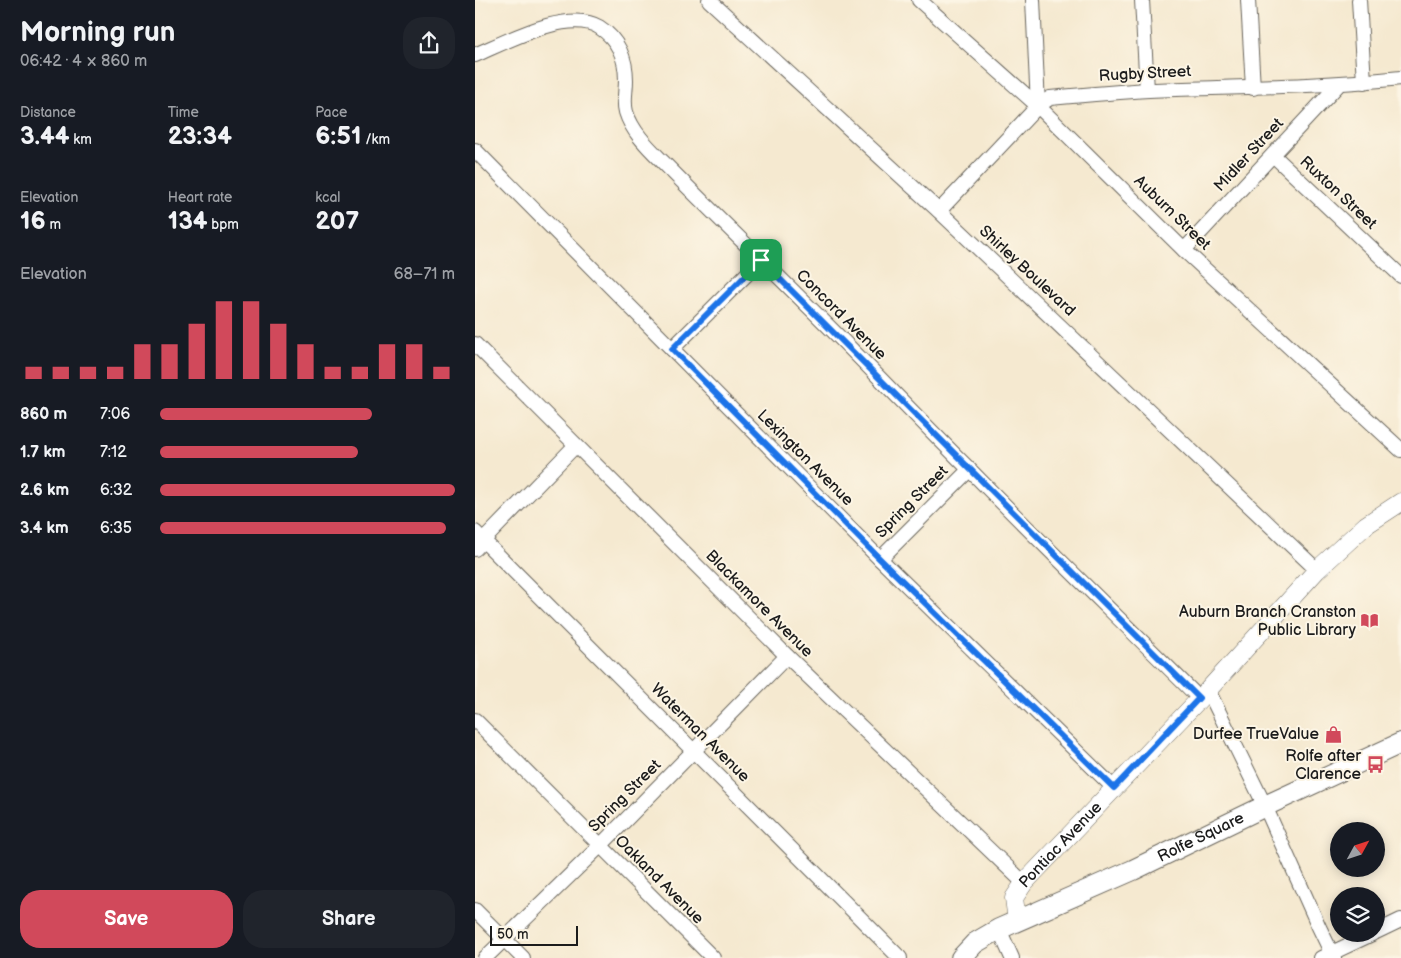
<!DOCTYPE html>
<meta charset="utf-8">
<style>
body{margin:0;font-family:"Balsamiq Sans",sans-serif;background:#20242c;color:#f1f3f6;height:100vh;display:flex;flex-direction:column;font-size:19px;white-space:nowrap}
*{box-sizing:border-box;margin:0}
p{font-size:16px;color:#9ea1a6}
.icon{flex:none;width:28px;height:28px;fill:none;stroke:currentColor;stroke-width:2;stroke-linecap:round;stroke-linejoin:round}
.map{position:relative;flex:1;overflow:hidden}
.sheet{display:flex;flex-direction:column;background:#171b24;width:475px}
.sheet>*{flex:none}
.needle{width:32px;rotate:50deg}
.tools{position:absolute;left:855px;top:822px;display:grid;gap:10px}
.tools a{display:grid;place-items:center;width:55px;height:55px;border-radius:50%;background:#171b24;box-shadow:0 2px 12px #0003;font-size:25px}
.scale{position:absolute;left:15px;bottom:12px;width:88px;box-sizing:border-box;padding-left:5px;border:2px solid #1c1c1c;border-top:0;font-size:14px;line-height:18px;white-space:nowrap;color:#1c1c1c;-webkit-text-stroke:4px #fcf5e5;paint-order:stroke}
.pin{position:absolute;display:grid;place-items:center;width:42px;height:42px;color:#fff;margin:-21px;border-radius:10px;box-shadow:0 2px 8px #0006}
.round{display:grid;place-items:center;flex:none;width:52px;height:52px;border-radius:20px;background:#20242c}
.head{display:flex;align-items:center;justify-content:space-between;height:85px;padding:0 20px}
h1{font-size:28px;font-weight:600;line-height:38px}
.metrics{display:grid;grid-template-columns:repeat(3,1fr);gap:8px;height:85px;padding:5px 20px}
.metrics div{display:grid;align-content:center}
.metrics b{font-size:25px;font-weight:600}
.metrics small{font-size:14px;font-weight:400}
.metrics p{font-size:14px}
.chart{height:140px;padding:10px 20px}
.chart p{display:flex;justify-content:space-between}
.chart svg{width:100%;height:90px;margin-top:5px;stroke:#d1495b;stroke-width:6}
.cta{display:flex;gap:10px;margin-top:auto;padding:10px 20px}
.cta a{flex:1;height:58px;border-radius:20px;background:#d1495b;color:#fff;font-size:20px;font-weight:600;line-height:58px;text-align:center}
.cta a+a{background:#20242c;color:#f1f3f6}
ul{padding:0 20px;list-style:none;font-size:16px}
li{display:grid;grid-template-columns:80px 60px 1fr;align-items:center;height:38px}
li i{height:12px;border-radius:6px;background:#d1495b}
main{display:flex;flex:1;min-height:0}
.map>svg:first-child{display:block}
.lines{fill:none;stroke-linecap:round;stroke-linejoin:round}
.minor-casing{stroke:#68645b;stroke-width:16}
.tertiary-casing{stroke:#68645b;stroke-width:19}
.secondary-casing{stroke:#68645b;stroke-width:22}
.minor{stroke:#fff;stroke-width:14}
.tertiary{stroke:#fff;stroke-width:18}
.secondary{stroke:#fff;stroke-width:20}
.route-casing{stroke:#fff;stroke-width:10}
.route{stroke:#1a73e8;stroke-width:6}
.labels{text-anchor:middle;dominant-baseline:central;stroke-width:4;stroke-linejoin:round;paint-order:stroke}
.street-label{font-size:16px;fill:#1c1c1c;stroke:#fcf5e5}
.poi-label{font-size:16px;fill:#1c1c1c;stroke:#fcf5e5;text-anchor:end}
</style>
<main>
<section class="sheet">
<div class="head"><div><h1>Morning run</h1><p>06:42 · 4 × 860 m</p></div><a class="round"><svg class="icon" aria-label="share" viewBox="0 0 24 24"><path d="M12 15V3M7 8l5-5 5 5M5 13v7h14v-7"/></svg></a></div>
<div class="metrics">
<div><p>Distance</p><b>3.44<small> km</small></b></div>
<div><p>Time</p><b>23:34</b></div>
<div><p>Pace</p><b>6:51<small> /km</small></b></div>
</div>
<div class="metrics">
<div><p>Elevation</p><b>16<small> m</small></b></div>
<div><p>Heart rate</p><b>134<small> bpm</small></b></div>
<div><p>kcal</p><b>207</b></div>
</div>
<div class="chart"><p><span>Elevation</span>68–71 m</p>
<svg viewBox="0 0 160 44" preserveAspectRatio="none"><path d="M5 44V38M15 44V38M25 44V38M35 44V38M45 44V27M55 44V27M65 44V17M75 44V6M85 44V6M95 44V17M105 44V27M115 44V38M125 44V38M135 44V27M145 44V27M155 44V38"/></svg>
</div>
<ul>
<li><b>860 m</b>7:06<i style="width:72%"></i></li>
<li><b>1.7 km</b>7:12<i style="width:67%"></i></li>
<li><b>2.6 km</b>6:32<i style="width:100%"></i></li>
<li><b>3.4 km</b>6:35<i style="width:97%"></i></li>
</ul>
<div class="cta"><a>Save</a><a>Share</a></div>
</section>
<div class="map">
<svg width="926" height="958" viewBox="0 0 926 958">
<rect width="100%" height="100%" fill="#fcf5e5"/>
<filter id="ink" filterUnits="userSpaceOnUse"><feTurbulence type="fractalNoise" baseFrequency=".02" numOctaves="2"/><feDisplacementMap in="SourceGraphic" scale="10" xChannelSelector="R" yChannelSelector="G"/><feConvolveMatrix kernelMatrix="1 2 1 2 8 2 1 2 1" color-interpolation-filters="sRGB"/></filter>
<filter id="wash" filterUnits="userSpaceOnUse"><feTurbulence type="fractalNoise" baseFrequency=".0096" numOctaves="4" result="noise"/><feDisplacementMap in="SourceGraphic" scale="20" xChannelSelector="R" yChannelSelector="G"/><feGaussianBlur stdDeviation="1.12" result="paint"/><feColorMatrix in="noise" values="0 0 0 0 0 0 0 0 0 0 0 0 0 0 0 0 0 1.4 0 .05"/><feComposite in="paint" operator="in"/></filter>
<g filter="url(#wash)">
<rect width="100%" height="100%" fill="#f5e9d0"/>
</g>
<g filter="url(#ink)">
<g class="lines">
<defs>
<g id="minor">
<path d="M234,0L464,211L842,570"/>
<path d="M444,0L563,106L709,250L926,450"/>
<path d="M558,0L563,106"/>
<path d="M667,0L672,90"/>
<path d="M773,0L778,88"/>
<path d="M884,0L889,82"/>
<path d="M0,55C31,42 93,8 124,27C143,39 151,59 151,80C151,92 148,101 151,112C157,132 174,148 188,162C235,210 283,256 330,303C385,357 438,413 493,468C569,546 647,621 724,698"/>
<path d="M0,150L405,559L639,788"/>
<path d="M798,155L926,276"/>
<path d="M464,211L563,106L575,98C608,95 641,92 674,90C758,87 842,87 926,78"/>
<path d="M709,250L864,84"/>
<path d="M0,344L312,656L549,883"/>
<path d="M197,349L286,260"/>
<path d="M0,532L425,958"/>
<path d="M0,549L101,445"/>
<path d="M405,559L494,470"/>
<path d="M733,690L790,806L844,927L859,958"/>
<path d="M0,720L238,958"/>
<path d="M0,910L48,958"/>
<path d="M524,929L537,958"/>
<path d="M901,932L926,920"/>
<path d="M10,958L125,846L312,656"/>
<path d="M846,958L897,934"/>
</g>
<g id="tertiary">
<path id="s1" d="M542,921L539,898L549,883L733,690L842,570L891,525L926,502"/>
</g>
<g id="secondary">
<path id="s2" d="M486,958L500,943L524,929L658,870L790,806L926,743"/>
</g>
</defs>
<!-- minor casing -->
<use href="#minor" class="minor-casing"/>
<!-- tertiary casing -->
<use href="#tertiary" class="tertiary-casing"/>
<!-- secondary casing -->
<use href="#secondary" class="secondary-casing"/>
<!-- minor -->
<use href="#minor" class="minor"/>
<!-- tertiary -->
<use href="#tertiary" class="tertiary"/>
<!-- secondary -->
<use href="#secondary" class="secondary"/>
</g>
</g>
<g class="lines" filter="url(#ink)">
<defs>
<path id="route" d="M286,260L724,698L639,788L405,559L197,349Z"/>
</defs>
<!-- route casing -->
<use href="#route" class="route-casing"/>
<!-- route -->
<use href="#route" class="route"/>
</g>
<!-- icons -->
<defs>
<symbol id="library-bare" viewBox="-9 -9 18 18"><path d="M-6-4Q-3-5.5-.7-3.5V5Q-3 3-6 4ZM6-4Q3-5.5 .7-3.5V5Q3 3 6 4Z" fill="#d1495b" stroke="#fcf5e5" stroke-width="2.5" paint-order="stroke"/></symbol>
<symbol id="shop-bare" viewBox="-9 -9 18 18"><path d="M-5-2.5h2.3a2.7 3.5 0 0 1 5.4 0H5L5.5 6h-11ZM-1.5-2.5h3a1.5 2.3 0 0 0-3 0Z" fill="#d1495b" stroke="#fcf5e5" stroke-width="2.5" paint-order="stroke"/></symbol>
<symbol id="bus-bare" viewBox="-9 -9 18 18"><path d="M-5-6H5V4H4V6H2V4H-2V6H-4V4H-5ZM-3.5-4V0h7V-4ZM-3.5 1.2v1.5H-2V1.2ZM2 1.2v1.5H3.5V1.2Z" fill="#d1495b" stroke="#fcf5e5" stroke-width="2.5" paint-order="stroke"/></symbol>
</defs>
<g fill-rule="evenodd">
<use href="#library-bare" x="882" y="608" width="25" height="25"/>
<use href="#shop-bare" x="846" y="722" width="25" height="25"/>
<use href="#bus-bare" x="888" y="752" width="25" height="25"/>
</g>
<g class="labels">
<!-- street labels -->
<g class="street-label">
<text transform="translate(670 74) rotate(-3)">Rugby Street</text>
<text transform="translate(774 155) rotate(-47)">Midler Street</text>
<text transform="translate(863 193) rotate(43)">Ruxton Street</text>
<text transform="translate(697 213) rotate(44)">Auburn Street</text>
<text transform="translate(552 271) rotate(43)">Shirley Boulevard</text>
<text transform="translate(366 315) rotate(45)">Concord Avenue</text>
<text transform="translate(330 458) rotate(45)">Lexington Avenue</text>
<text transform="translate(437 502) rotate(-45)">Spring Street</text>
<text transform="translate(284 604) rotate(45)">Blackamore Avenue</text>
<text transform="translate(225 733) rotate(45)">Waterman Avenue</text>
<text transform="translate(150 796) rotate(-45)">Spring Street</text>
<text stroke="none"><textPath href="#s2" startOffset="270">Rolfe Square</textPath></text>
<text stroke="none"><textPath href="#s1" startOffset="94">Pontiac Avenue</textPath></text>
<text transform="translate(184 880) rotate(45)">Oakland Avenue</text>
</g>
<!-- poi labels -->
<g class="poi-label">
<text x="881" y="612">Auburn Branch Cranston<tspan x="881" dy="18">Public Library</tspan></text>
<text x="844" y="734">Durfee TrueValue</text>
<text x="886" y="756">Rolfe after<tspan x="886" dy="18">Clarence</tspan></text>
</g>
</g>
</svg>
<div class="tools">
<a><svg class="needle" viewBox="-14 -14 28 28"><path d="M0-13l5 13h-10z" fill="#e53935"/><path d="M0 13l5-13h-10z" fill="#9ea1a6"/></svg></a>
<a><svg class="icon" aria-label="layers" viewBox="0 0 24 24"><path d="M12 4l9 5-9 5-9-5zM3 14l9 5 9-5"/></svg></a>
</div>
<div class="scale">50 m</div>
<div class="pin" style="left:286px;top:260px;background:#1e9e55"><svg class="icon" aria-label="arrive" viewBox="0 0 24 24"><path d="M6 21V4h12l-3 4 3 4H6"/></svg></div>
</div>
</main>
